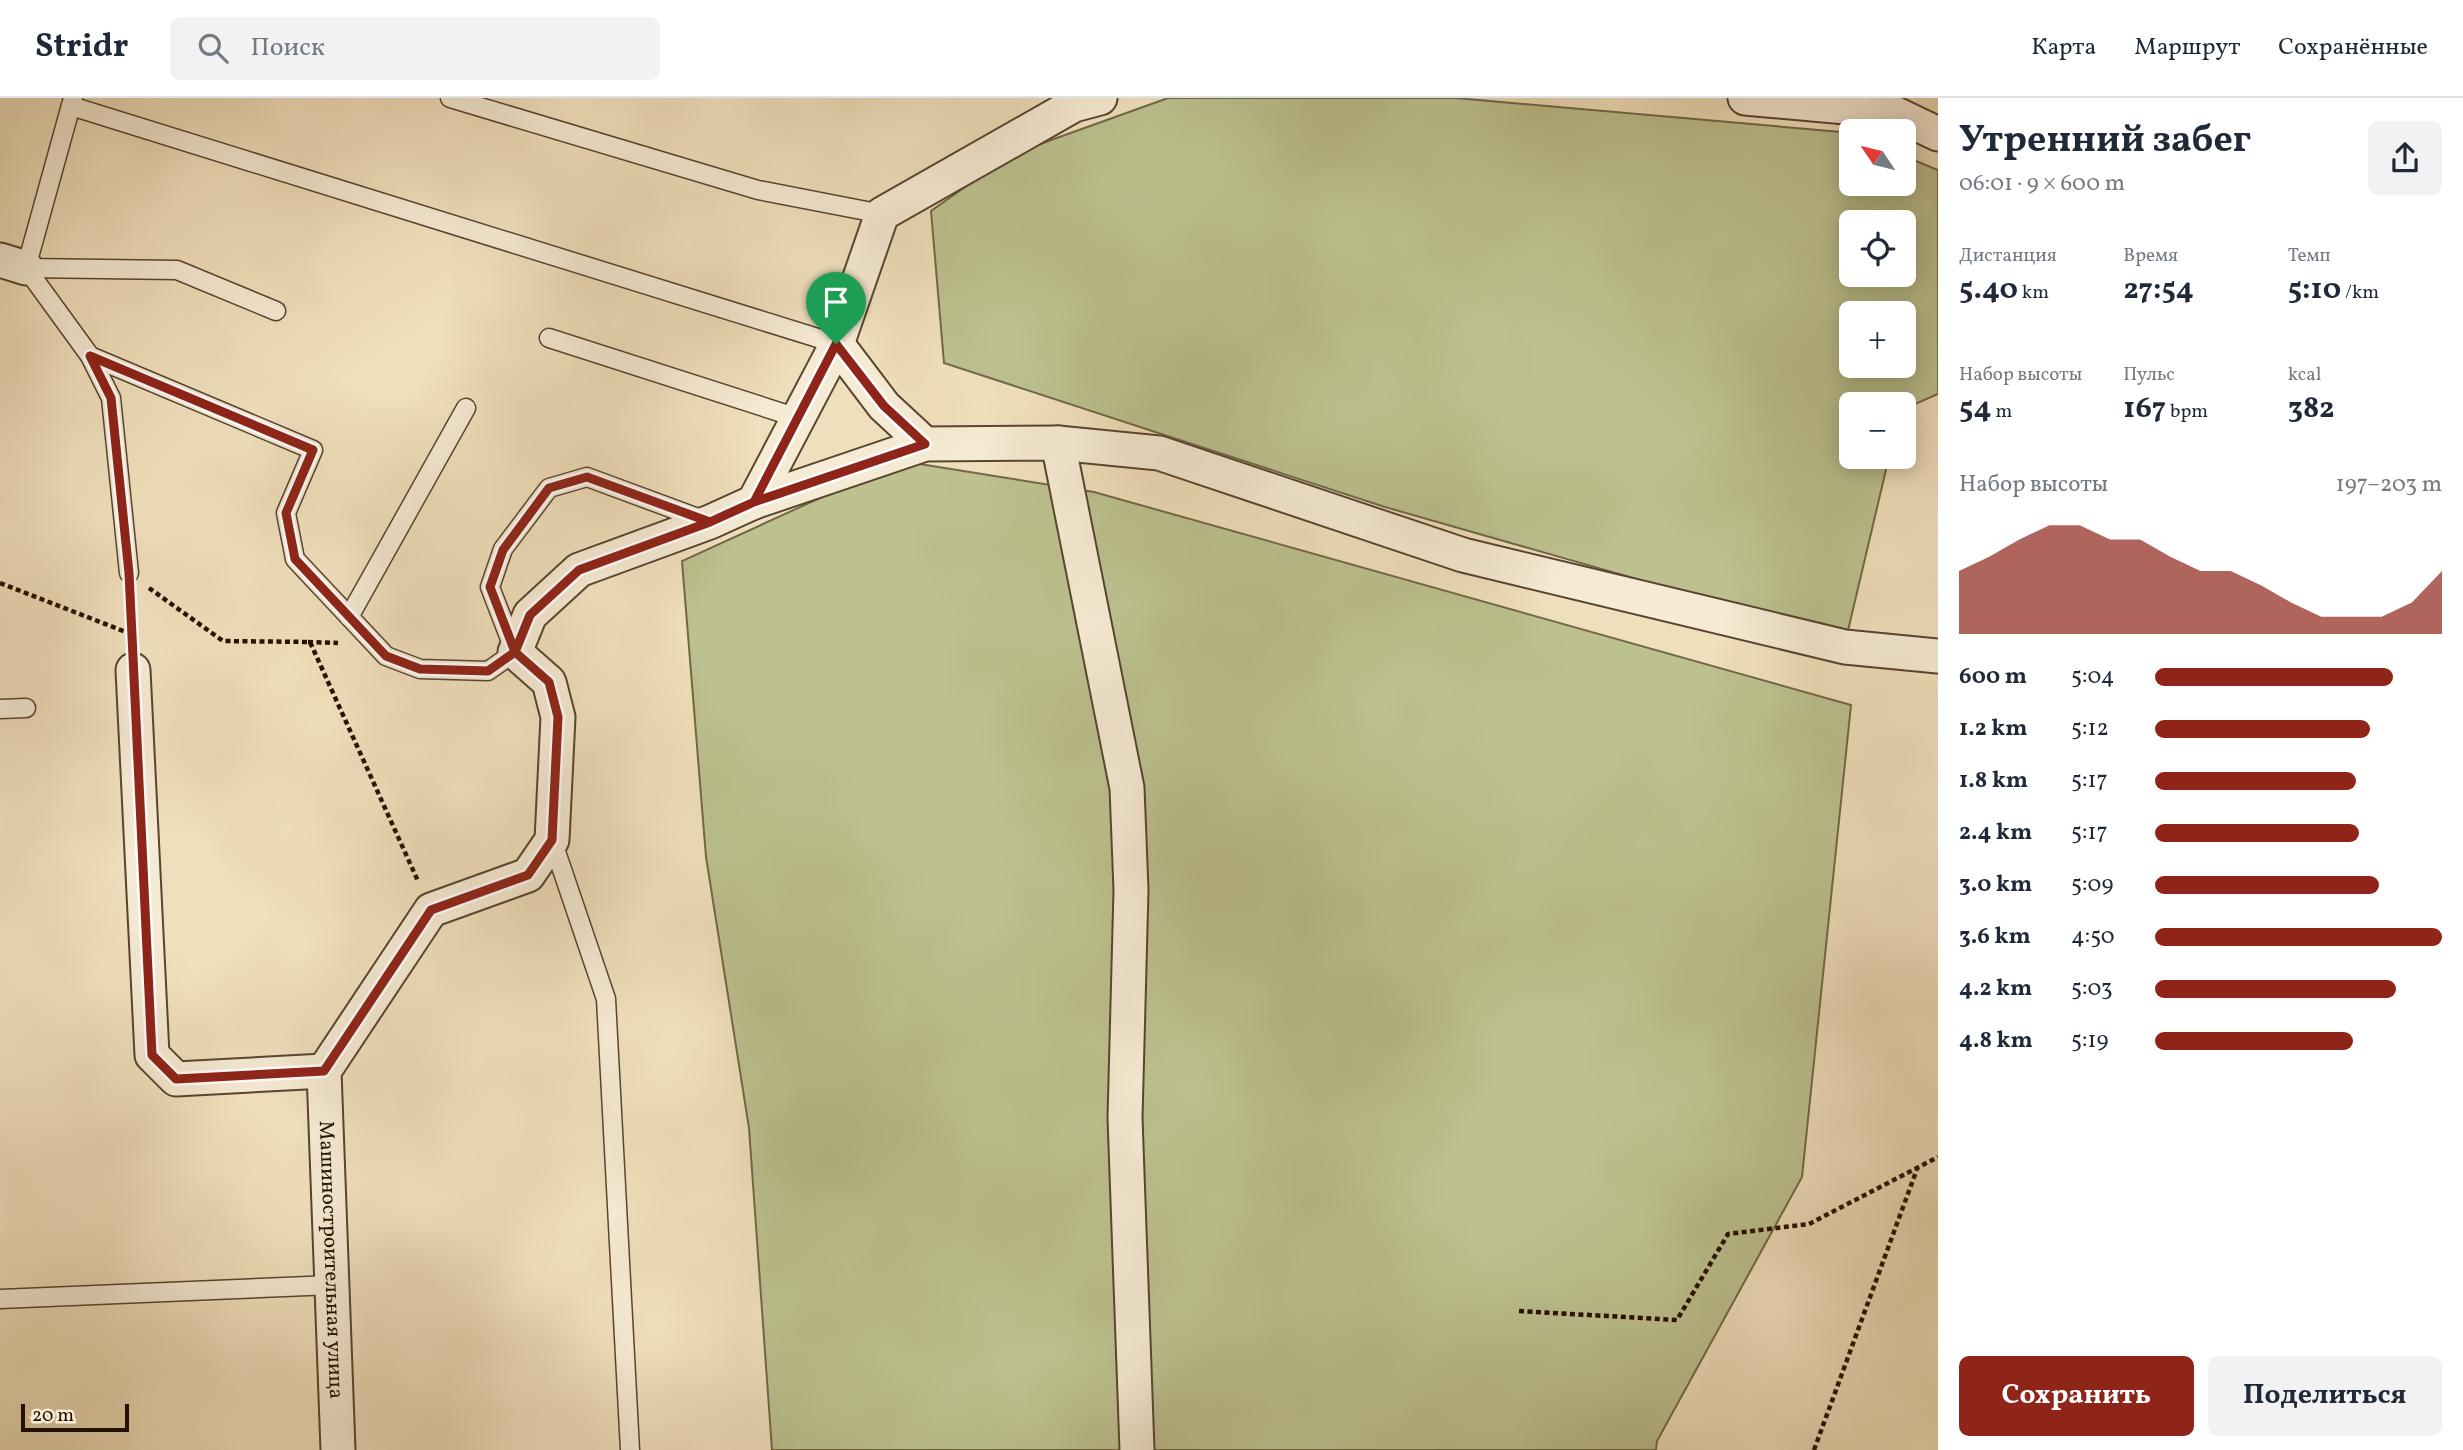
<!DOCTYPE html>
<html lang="ru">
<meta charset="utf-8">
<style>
body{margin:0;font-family:Vollkorn,serif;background:#f2f2f3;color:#1f2937;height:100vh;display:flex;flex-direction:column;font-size:26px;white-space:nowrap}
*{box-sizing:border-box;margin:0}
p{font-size:23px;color:#747a83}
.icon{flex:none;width:38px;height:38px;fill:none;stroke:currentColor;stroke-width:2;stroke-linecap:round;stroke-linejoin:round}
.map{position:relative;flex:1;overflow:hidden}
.sheet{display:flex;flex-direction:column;background:#fff;width:525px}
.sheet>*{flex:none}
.needle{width:46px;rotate:305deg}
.controls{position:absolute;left:1839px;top:21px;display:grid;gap:14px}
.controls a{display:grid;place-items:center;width:77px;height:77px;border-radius:10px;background:#fff;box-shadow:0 4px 18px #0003;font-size:35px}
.scale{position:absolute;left:21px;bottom:18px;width:108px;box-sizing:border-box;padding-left:7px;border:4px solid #251000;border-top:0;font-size:19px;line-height:24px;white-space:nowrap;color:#251000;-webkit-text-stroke:5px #f5ead3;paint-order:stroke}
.pin{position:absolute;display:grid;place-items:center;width:60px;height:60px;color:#fff;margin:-72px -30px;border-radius:50% 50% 50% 0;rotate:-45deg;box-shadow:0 0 7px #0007}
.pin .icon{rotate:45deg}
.round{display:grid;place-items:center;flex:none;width:74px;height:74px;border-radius:10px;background:#f2f2f3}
.summary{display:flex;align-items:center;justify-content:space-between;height:119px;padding:0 21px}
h1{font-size:38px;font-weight:700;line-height:52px}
.figures{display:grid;grid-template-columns:repeat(3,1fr);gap:10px;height:119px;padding:7px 21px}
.figures div{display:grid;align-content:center}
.figures b{font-size:30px;font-weight:700}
.figures small{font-size:19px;font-weight:400}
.figures p{font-size:19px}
.chart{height:196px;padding:14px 21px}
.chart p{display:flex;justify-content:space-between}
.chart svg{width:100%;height:126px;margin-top:7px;fill:#8f2418;opacity:.7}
.cta{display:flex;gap:14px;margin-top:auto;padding:14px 21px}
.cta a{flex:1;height:80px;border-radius:10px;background:#8f2418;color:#fff;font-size:28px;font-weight:700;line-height:80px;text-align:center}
.cta a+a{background:#f2f2f3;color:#1f2937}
ul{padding:0 21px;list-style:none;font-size:23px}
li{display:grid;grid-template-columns:112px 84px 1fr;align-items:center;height:52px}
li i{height:18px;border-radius:9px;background:#8f2418}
header{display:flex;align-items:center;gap:42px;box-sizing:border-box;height:98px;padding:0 35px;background:#fff;border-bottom:2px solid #e0e1e3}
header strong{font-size:33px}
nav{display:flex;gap:38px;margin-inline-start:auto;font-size:24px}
.search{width:490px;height:63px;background:#f2f2f3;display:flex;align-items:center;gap:18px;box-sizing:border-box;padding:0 24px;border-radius:10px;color:#747a83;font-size:26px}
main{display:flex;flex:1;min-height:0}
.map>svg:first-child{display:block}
.green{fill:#bcc18f;stroke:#706848;stroke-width:2;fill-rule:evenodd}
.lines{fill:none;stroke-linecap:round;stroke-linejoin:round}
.lane-casing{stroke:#58442f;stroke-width:21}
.street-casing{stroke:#58442f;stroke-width:37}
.path{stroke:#251000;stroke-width:4.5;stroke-dasharray:5 3.5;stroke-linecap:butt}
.lane{stroke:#f5ead3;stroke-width:18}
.street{stroke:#f5ead3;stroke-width:33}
.route-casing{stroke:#fff;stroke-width:14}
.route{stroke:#8f2418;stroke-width:9}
.labels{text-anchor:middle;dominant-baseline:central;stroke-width:5;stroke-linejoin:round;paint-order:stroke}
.street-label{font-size:21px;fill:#251000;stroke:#f5ead3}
</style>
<header>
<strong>Stridr</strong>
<div class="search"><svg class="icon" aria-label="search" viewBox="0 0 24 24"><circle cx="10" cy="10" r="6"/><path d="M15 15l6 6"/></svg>Поиск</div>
<nav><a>Карта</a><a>Маршрут</a><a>Сохранённые</a></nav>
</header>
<main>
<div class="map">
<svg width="1938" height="1352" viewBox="0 0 1938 1352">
<rect width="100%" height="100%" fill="#f0dfbc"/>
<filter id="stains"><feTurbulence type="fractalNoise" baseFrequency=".00286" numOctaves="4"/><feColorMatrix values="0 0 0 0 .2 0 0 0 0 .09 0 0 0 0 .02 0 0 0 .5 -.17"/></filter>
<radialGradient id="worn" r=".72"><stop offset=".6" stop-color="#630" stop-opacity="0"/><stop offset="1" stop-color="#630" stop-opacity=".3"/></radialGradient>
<!-- green -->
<g class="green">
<path d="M1168,0H1456L1841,34L1851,38L1852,86H1904V58L1938,72V296L1904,311V306H1852V359H1889L1846,541L1385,409L944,265L931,113L1012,56ZM1852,124H1904V177H1852ZM1852,215H1904V268H1852Z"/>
<path d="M901,363L1094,394L1851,607L1802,1079L1657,1343L1656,1352H772L749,1030L706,759L682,463Z"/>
</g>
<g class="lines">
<defs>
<g id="lane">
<path d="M450,0L758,92L882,116"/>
<path d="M71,8L837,246"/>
<path d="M26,170L90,258L111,300L129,475"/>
<path d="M26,170L177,172L276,213"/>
<path d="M26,170L73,0"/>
<path d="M549,240L798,320"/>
<path d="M90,258L313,352L286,415L295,461L386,558L420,571L488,573L515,554L490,489L503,451L549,390L587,379L706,423"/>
<path d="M349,519L466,310"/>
<path d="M0,611L26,610"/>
<path d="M552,742L606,901L630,1352"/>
<path d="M0,1201L332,1187"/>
</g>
<g id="street">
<path d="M1745,0L1890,13L1938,36"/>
<path d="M0,162L26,170"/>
<path d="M837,246L884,308L925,346"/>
<path d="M1058,345L1127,690L1131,792L1125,1020L1137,1352"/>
<path d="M754,404L925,346L1058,345L1159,355L1463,457L1845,549L1938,558"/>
<path d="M133,572L152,957L176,981L324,973"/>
<path d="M324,973L431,812L528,777L552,742L558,619L549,584L515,554L530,517L579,472L710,424L754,404L837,246L882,116L1074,7L1100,0"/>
<path id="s1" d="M324,973L338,1352"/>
</g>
</defs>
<!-- lane casing -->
<use href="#lane" class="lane-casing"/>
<!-- street casing -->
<use href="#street" class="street-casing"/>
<!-- path -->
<g class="path">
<path d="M0,485L131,536"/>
<path d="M149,490L223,543L310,544L418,783"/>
<path d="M130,501L131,538"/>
<path d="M308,544L338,545"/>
<path d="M1519,1213L1677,1222L1728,1136L1809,1126L1938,1059"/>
<path d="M1814,1352L1917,1071"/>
</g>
<!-- lane -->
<use href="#lane" class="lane"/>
<!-- street -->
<use href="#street" class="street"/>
</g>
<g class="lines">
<defs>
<path id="route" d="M836,246L754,404L710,424L579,472L530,517L515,554L488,573L420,571L386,558L295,461L286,415L313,352L90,258L111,300L129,475L152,957L176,981L324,973L431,812L528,777L552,742L558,619L549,584L515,554L490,489L503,452L549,390L587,379L710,424L754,404L925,346L884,308L836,246"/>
</defs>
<!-- route casing -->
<use href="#route" class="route-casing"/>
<!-- route -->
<use href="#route" class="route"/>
</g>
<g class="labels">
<!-- street labels -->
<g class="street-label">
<text stroke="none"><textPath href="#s1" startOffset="189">Машиностроительная улица</textPath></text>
</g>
</g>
<rect width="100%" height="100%" filter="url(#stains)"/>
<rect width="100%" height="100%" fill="url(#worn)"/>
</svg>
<div class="controls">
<a><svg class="needle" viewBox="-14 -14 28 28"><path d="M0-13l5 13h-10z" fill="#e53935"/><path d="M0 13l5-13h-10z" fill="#747a83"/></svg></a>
<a><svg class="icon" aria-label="locate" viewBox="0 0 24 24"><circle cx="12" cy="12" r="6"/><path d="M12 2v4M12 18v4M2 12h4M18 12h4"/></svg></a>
<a>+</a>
<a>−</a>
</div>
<div class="scale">20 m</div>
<div class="pin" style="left:836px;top:246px;background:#1e9e55"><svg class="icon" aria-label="arrive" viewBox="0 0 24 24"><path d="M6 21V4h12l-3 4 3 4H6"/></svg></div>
</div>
<section class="sheet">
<div class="summary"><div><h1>Утренний забег</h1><p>06:01 · 9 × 600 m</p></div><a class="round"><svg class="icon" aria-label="share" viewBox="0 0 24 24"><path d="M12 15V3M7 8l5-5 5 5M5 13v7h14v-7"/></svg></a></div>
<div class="figures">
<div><p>Дистанция</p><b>5.40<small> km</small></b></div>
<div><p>Время</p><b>27:54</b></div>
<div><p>Темп</p><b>5:10<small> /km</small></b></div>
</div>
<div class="figures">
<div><p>Набор высоты</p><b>54<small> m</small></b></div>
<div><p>Пульс</p><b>167<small> bpm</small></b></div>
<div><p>kcal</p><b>382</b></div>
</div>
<div class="chart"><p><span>Набор высоты</span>197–203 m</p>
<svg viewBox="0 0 160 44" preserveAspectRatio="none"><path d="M0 44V22L10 17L20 11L30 6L40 6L50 11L60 11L70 17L80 22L90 22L100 27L110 33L120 38L130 38L140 38L150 33L160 22V44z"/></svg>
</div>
<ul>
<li><b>600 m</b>5:04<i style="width:83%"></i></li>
<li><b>1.2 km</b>5:12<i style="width:75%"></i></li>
<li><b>1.8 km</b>5:17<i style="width:70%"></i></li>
<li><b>2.4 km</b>5:17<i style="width:71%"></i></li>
<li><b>3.0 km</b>5:09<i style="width:78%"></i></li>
<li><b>3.6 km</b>4:50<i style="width:100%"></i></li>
<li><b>4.2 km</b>5:03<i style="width:84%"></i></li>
<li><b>4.8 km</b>5:19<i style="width:69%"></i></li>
</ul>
<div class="cta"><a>Сохранить</a><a>Поделиться</a></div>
</section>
</main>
